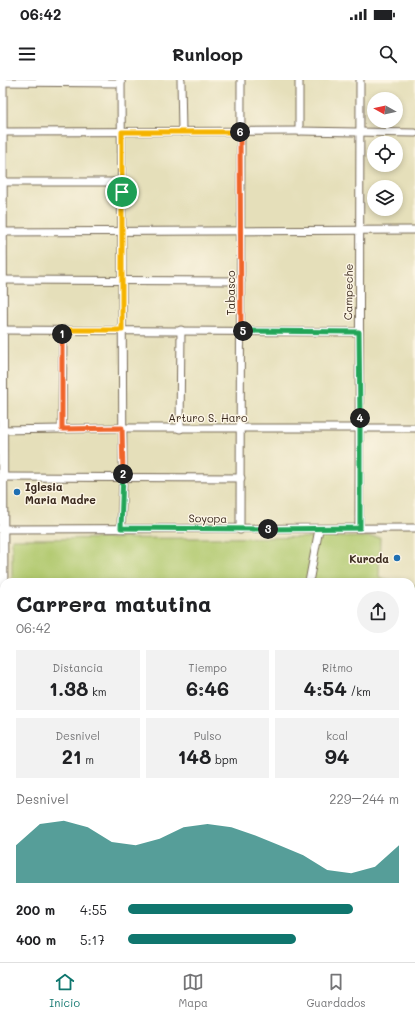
<!DOCTYPE html>
<html lang="es">
<meta charset="utf-8">
<style>
body{margin:0;font-family:Mali,sans-serif;background:#f2f2f2;color:#202124;height:100vh;display:flex;flex-direction:column;font-size:15px;white-space:nowrap}
*{box-sizing:border-box;margin:0}
p{font-size:13px;color:#757577}
.icon{flex:none;width:22px;height:22px;fill:none;stroke:currentColor;stroke-width:2;stroke-linecap:round;stroke-linejoin:round}
.map{position:relative;flex:1;overflow:hidden}
.panel{position:absolute;left:0px;top:498px;width:415px;height:384px;display:flex;flex-direction:column;background:#fff;border-radius:12px 12px 0 0;box-shadow:0 2px 6px #0003}
.panel>*{flex:none}
.needle{width:26px;rotate:278deg}
.tools{position:absolute;left:367px;top:12px;display:grid;gap:8px}
.tools a{display:grid;place-items:center;width:36px;height:36px;border-radius:50%;background:#fff;box-shadow:0 2px 6px #0003;font-size:20px}
.pin{position:absolute;display:grid;place-items:center;width:34px;height:34px;color:#fff;margin:-17px;border:2px solid #fff;border-radius:50%;box-shadow:0 1px 4px #0007}
.km{position:absolute;width:20px;height:20px;margin:-10px;border-radius:50%;background:#222;color:#fff;font-size:11px;line-height:20px;text-align:center}
.round{display:grid;place-items:center;flex:none;width:42px;height:42px;border-radius:21px;background:#f2f2f2}
.head{display:flex;align-items:center;justify-content:space-between;height:68px;padding:0 16px}
h1{font-size:22px;font-weight:700;line-height:30px}
.metrics{display:grid;grid-template-columns:repeat(3,1fr);gap:6px;height:68px;padding:4px 16px}
.metrics div{display:grid;align-content:center;border-radius:0px;background:#f2f2f2;text-align:center}
.metrics b{font-size:20px;font-weight:700}
.metrics small{font-size:11px;font-weight:400}
.metrics p{font-size:11px}
.chart{height:112px;padding:8px 16px}
.chart p{display:flex;justify-content:space-between}
.chart svg{width:100%;height:72px;margin-top:4px;fill:#0f766e;opacity:.7}
ul{padding:0 16px;list-style:none;font-size:13px}
li{display:grid;grid-template-columns:64px 48px 1fr;align-items:center;height:30px}
li i{height:10px;border-radius:5px;background:#0f766e}
.status{display:flex;justify-content:space-between;align-items:center;height:28px;padding:0 20px;background:#fff;direction:ltr}
.status svg{height:11px;fill:currentColor}
header{display:flex;justify-content:space-between;align-items:center;height:52px;padding:0 16px;background:#fff;font-size:18px;font-weight:700}
.tabs{display:flex;justify-content:space-around;align-items:center;height:56px;border-top:1px solid #e0e0e0;background:#fff;font-size:11px;color:#757577}
.tabs a{display:grid;justify-items:center;gap:2px}
.tabs .selected{color:#0f766e}
.map>svg:first-child{display:block}
.green{fill:#b1c96e;stroke:#767a46}
.lines{fill:none;stroke-linecap:round;stroke-linejoin:round}
.minor-casing{stroke:#766955;stroke-width:9}
.tertiary-casing{stroke:#766955;stroke-width:11}
.primary-casing{stroke:#766955;stroke-width:13}
.minor{stroke:#fff;stroke-width:7}
.tertiary{stroke:#fff;stroke-width:9}
.primary{stroke:#fff;stroke-width:11}
.split-1-casing{stroke:#fff;stroke-width:8}
.split-2-casing{stroke:#fff;stroke-width:8}
.split-3-casing{stroke:#fff;stroke-width:8}
.split-4-casing{stroke:#fff;stroke-width:8}
.split-5-casing{stroke:#fff;stroke-width:8}
.split-6-casing{stroke:#fff;stroke-width:8}
.split-7-casing{stroke:#fff;stroke-width:8}
.split-1{stroke:#f5b400;stroke-width:5}
.split-2{stroke:#f0652b;stroke-width:5}
.split-3{stroke:#22a559;stroke-width:5}
.split-4{stroke:#22a559;stroke-width:5}
.split-5{stroke:#22a559;stroke-width:5}
.split-6{stroke:#f0652b;stroke-width:5}
.split-7{stroke:#f5b400;stroke-width:5}
.poi-dot{fill:#1f6fb2;stroke:#fcf5e5;stroke-width:1.5}
.labels{text-anchor:middle;dominant-baseline:central;stroke-width:3;stroke-linejoin:round;paint-order:stroke}
.street-label{font-size:11px;fill:#3b2a1e;stroke:#fcf5e5}
.poi-label{font-size:11px;font-weight:bold;fill:#3b2a1e;stroke:#fcf5e5;text-anchor:start}
</style>
<div class="status"><b>06:42</b><svg viewBox="0 0 49 12"><path d="M0 12V9h3v3zM5 12V6h3v6zM10 12V3h3v9zM15 12V0h3v12zM26 1h20v11H26zM47 4h2v5h-2z"/></svg></div>
<header><svg class="icon" aria-label="menu" viewBox="0 0 24 24"><path d="M4 6h16M4 12h16M4 18h16"/></svg>Runloop<svg class="icon" aria-label="search" viewBox="0 0 24 24"><circle cx="10" cy="10" r="6"/><path d="M15 15l6 6"/></svg></header>
<div class="map">
<svg width="415" height="882" viewBox="0 0 415 882">
<rect width="100%" height="100%" fill="#fcf5e5"/>
<filter id="ink" filterUnits="userSpaceOnUse"><feTurbulence type="fractalNoise" baseFrequency=".025" numOctaves="2"/><feDisplacementMap in="SourceGraphic" scale="8" xChannelSelector="R" yChannelSelector="G"/><feConvolveMatrix kernelMatrix="1 2 1 2 8 2 1 2 1" color-interpolation-filters="sRGB"/></filter>
<filter id="wash" filterUnits="userSpaceOnUse"><feTurbulence type="fractalNoise" baseFrequency=".012" numOctaves="4" result="noise"/><feDisplacementMap in="SourceGraphic" scale="16" xChannelSelector="R" yChannelSelector="G"/><feGaussianBlur stdDeviation="0.9" result="paint"/><feColorMatrix in="noise" values="0 0 0 0 0 0 0 0 0 0 0 0 0 0 0 0 0 1.4 0 .05"/><feComposite in="paint" operator="in"/></filter>
<g filter="url(#wash)">
<rect width="100%" height="100%" fill="#e5dfba"/>
<!-- green -->
<g class="green">
<path d="M380,457L379,498L401,502H12V459Z"/>
<path d="M411,504L415,505V680L411,679Z"/>
</g>
</g>
<g filter="url(#ink)">
<g class="lines">
<defs>
<g id="minor">
<path d="M181,0L182,52"/>
<path d="M299,0V51"/>
<path d="M0,2L121,3"/>
<path d="M0,52L299,51L415,53"/>
<path d="M0,102H122"/>
<path d="M0,152L415,150"/>
<path d="M0,200L241,201"/>
<path d="M0,250L359,252"/>
<path d="M62,349L63,250"/>
<path d="M180,349L181,250"/>
<path d="M0,350L122,348H415"/>
<path d="M0,397L241,398"/>
<path d="M121,448L123,399L121,0"/>
<path d="M359,448L360,0"/>
<path d="M0,449L415,448"/>
<path d="M240,450L241,0"/>
<path d="M309,502L319,449"/>
</g>
<g id="tertiary">
<path d="M0,701L3,564L2,0"/>
<path d="M62,882V878"/>
</g>
<g id="primary">
<path d="M0,704L4,705"/>
<path d="M0,726H4"/>
<path d="M411,760L415,758"/>
<path d="M411,776L415,775"/>
<path d="M411,795L415,799"/>
<path d="M412,882L415,864"/>
</g>
</defs>
<!-- minor casing -->
<use href="#minor" class="minor-casing"/>
<!-- tertiary casing -->
<use href="#tertiary" class="tertiary-casing"/>
<!-- primary casing -->
<use href="#primary" class="primary-casing"/>
<!-- minor -->
<use href="#minor" class="minor"/>
<!-- tertiary -->
<use href="#tertiary" class="tertiary"/>
<!-- primary -->
<use href="#primary" class="primary"/>
</g>
</g>
<g class="lines" filter="url(#ink)">
<defs>
<path id="split-1" d="M62,254V250H122V112"/>
<path id="split-2" d="M62,254V349L122,348L123,394"/>
<path id="split-3" d="M123,394L121,448L268,449"/>
<path id="split-4" d="M268,449L360,448V338"/>
<path id="split-5" d="M243,251L359,252L360,338"/>
<path id="split-6" d="M240,52L241,251H243"/>
<path id="split-7" d="M122,112V52H240"/>
</defs>
<!-- split-1 casing -->
<use href="#split-1" class="split-1-casing"/>
<!-- split-2 casing -->
<use href="#split-2" class="split-2-casing"/>
<!-- split-3 casing -->
<use href="#split-3" class="split-3-casing"/>
<!-- split-4 casing -->
<use href="#split-4" class="split-4-casing"/>
<!-- split-5 casing -->
<use href="#split-5" class="split-5-casing"/>
<!-- split-6 casing -->
<use href="#split-6" class="split-6-casing"/>
<!-- split-7 casing -->
<use href="#split-7" class="split-7-casing"/>
<!-- split-1 -->
<use href="#split-1" class="split-1"/>
<!-- split-2 -->
<use href="#split-2" class="split-2"/>
<!-- split-3 -->
<use href="#split-3" class="split-3"/>
<!-- split-4 -->
<use href="#split-4" class="split-4"/>
<!-- split-5 -->
<use href="#split-5" class="split-5"/>
<!-- split-6 -->
<use href="#split-6" class="split-6"/>
<!-- split-7 -->
<use href="#split-7" class="split-7"/>
</g>
<!-- markers -->
<g class="poi-dot">
<circle cx="17" cy="412" r="4"/>
<circle cx="397" cy="478" r="4"/>
</g>
<g class="labels">
<!-- street labels -->
<g class="street-label">
<text transform="translate(348 212) rotate(-89)">Campeche</text>
<text transform="translate(230 213) rotate(-90)">Tabasco</text>
<text x="208" y="337">Arturo S. Haro</text>
<text transform="translate(208 438) rotate(1)">Soyopa</text>
</g>
<!-- poi labels -->
<g class="poi-label">
<text x="25" y="406">Iglesia<tspan x="25" dy="13">Maria Madre</tspan></text>
<text x="389" y="478" text-anchor="end">Kuroda</text>
</g>
</g>
</svg>
<div class="tools">
<a><svg class="needle" viewBox="-14 -14 28 28"><path d="M0-13l5 13h-10z" fill="#e53935"/><path d="M0 13l5-13h-10z" fill="#757577"/></svg></a>
<a><svg class="icon" aria-label="locate" viewBox="0 0 24 24"><circle cx="12" cy="12" r="6"/><path d="M12 2v4M12 18v4M2 12h4M18 12h4"/></svg></a>
<a><svg class="icon" aria-label="layers" viewBox="0 0 24 24"><path d="M12 4l9 5-9 5-9-5zM3 14l9 5 9-5"/></svg></a>
</div>
<div class="pin" style="left:122px;top:112px;background:#1e9e55"><svg class="icon" aria-label="arrive" viewBox="0 0 24 24"><path d="M6 21V4h12l-3 4 3 4H6"/></svg></div>
<b class="km" style="left:62px;top:254px">1</b>
<b class="km" style="left:123px;top:394px">2</b>
<b class="km" style="left:268px;top:449px">3</b>
<b class="km" style="left:360px;top:338px">4</b>
<b class="km" style="left:243px;top:251px">5</b>
<b class="km" style="left:240px;top:52px">6</b>
<section class="panel">
<div class="head"><div><h1>Carrera matutina</h1><p>06:42</p></div><a class="round"><svg class="icon" aria-label="share" viewBox="0 0 24 24"><path d="M12 15V3M7 8l5-5 5 5M5 13v7h14v-7"/></svg></a></div>
<div class="metrics">
<div><p>Distancia</p><b>1.38<small> km</small></b></div>
<div><p>Tiempo</p><b>6:46</b></div>
<div><p>Ritmo</p><b>4:54<small> /km</small></b></div>
</div>
<div class="metrics">
<div><p>Desnivel</p><b>21<small> m</small></b></div>
<div><p>Pulso</p><b>148<small> bpm</small></b></div>
<div><p>kcal</p><b>94</b></div>
</div>
<div class="chart"><p><span>Desnivel</span>229–244 m</p>
<svg viewBox="0 0 160 44" preserveAspectRatio="none"><path d="M0 44V21L10 8L20 6L30 10L40 19L50 21L60 17L70 10L80 8L90 10L100 15L110 21L120 27L130 36L140 38L150 34L160 21V44z"/></svg>
</div>
<ul>
<li><b>200 m</b>4:55<i style="width:83%"></i></li>
<li><b>400 m</b>5:17<i style="width:62%"></i></li>
</ul>
</section>
</div>
<nav class="tabs">
<a class="selected"><svg class="icon" aria-label="home" viewBox="0 0 24 24"><path d="M3 11l9-7 9 7M6 9v11h12V9"/></svg>Inicio</a>
<a><svg class="icon" aria-label="map" viewBox="0 0 24 24"><path d="M3 6l6-2 6 2 6-2v14l-6 2-6-2-6 2zM9 4v14M15 6v14"/></svg>Mapa</a>
<a><svg class="icon" aria-label="saved" viewBox="0 0 24 24"><path d="M7 4h10v16l-5-4-5 4z"/></svg>Guardados</a>
</nav>
